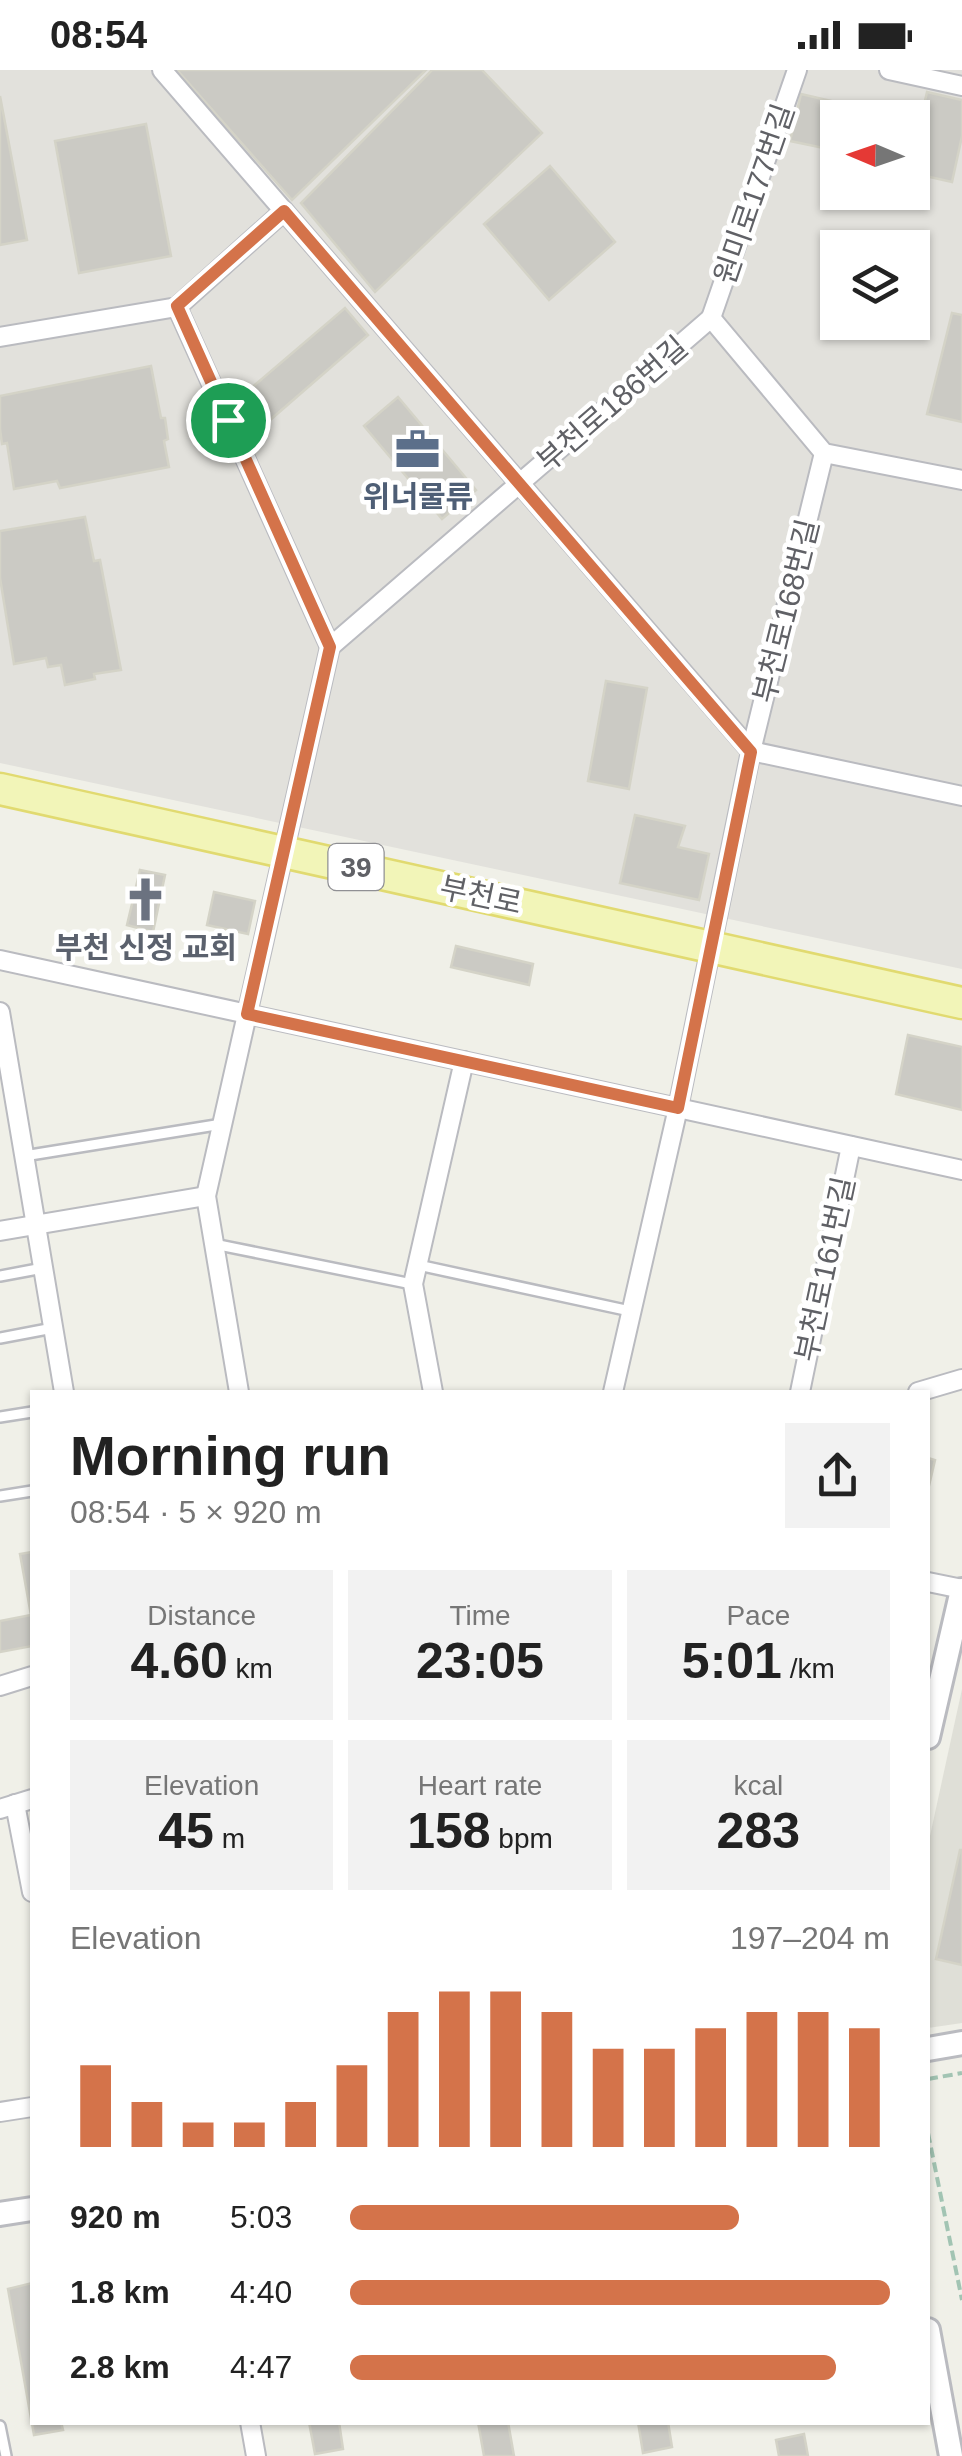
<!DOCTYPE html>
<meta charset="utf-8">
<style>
body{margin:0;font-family:Helvetica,"Noto Sans KR",sans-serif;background:#f2f2f2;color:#222;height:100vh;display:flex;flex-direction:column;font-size:38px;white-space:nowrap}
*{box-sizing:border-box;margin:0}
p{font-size:32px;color:#767676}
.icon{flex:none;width:55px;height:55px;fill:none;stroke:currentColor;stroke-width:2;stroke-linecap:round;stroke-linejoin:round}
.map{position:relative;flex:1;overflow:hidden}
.side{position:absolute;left:30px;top:1320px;width:900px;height:1035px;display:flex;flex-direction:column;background:#fff;border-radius:0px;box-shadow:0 2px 8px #0004}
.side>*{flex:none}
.needle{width:65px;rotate:272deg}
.controls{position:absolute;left:820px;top:30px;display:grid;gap:20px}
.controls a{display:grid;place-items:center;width:110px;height:110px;border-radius:0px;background:#fff;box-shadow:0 2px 8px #0004;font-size:50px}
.pin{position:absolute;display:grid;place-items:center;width:85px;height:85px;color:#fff;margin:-42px;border:5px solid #fff;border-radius:50%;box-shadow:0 2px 10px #0007}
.round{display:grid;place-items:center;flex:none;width:105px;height:105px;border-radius:0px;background:#f2f2f2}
.head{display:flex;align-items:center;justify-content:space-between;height:170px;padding:0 40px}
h1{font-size:55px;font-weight:700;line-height:75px}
.figures{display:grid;grid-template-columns:repeat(3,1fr);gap:15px;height:170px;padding:10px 40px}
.figures div{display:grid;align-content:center;border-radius:0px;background:#f2f2f2;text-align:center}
.figures b{font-size:50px;font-weight:700}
.figures small{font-size:28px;font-weight:400}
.figures p{font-size:28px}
.chart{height:280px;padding:20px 40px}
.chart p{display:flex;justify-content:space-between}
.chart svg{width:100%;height:180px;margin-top:10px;stroke:#d4734a;stroke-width:6}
ul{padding:0 40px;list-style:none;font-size:32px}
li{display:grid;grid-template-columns:160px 120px 1fr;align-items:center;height:75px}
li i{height:25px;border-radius:12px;background:#d4734a}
.status{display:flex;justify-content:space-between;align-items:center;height:70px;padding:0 50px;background:#fff;direction:ltr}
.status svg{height:28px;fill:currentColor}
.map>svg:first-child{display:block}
.industrial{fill:#e2e1dc;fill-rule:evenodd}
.education{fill:#dfdfd7}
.building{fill:#cbcac4;stroke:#d4d3c7;stroke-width:2.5}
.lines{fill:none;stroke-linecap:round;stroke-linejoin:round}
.service-casing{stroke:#babbc0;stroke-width:14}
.minor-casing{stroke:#babbc0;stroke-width:22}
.tertiary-casing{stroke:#babbc0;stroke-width:28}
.primary-casing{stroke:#e1da70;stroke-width:35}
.path{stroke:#a2c4b3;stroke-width:4;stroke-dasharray:10 5;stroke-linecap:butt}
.service{stroke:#fff;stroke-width:9}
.minor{stroke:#fff;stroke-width:18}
.tertiary{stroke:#fff;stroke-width:22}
.primary{stroke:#f2f5b8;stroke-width:30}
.route-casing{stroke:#fff;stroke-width:20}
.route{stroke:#d4734a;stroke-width:12}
.labels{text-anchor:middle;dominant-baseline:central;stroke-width:9;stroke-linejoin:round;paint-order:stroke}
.shield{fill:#fff;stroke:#909094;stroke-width:2.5}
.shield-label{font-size:28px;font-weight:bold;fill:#606166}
.street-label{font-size:30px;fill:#606166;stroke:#fff}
.service-label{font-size:30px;font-weight:bold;fill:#4e5e75;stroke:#fff}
.worship-label{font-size:30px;font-weight:bold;fill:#5b616d;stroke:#fff}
</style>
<div class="status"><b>08:54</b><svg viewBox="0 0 49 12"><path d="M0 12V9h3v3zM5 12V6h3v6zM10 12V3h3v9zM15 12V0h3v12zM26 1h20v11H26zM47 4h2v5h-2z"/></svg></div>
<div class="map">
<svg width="962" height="2386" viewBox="0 0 962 2386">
<rect width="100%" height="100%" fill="#f0f0e8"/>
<!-- industrial -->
<path class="industrial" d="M0,0H962V899L0,693ZM838,48H912V122H838ZM838,178H912V252H838Z"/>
<!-- education -->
<path class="education" d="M962,1619V1953L928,1958V1775Z"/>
<!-- building -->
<g class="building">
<path d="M177,0H426L292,130Z"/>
<path d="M432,0H482L542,63L375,222L301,133Z"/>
<path d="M927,22L962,30V66L952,112L912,103V88Z"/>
<path d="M801,24L904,48H838V81L790,71Z"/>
<path d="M0,26L27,170L0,175Z"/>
<path d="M146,54L171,186L79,203L55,71Z"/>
<path d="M550,96L615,172L549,230L484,154Z"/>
<path d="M345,238L368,265L254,364L230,336Z"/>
<path d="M952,243L962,245V352L927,344Z"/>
<path d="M151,296L161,348H165L168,369L164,371L169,397L60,418L57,411L14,419L7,373L2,374L0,359V326Z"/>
<path d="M398,327L476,420L442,449L364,356Z"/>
<path d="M85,447L94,491L100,490L121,600L94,604L95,609L65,615L61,595L48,597L46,588L14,594L0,508V461Z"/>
<path d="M606,611L647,618L629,719L588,711Z"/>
<path d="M635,745L685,756L678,777L709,784L699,830L620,813Z"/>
<path d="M140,800L165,805L153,862L127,855Z"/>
<path d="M214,822L255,831L248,864L207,855Z"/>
<path d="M456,876L533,894L529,915L451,897Z"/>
<path d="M908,965L962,977V1040L896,1024Z"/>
<path d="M928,1388L935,1390L928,1420Z"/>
<path d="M32,1482V1576L0,1582V1551L31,1545L20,1484Z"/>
<path d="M960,1780H962V1895L936,1889Z"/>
<path d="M32,2213V2352H61L63,2360L34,2365L8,2219Z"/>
<path d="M309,2352H339L343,2379L315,2384Z"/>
<path d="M478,2352H508L514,2386H484Z"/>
<path d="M638,2352H668L672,2377L643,2383Z"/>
<path d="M804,2364L808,2386H779L776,2370Z"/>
</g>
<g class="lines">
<defs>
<g id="service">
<path d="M24,1086L222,1054"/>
<path d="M214,1174L412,1214"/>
<path d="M418,1195L630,1241"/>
<path d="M0,1206L43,1198"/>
<path d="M0,1268L53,1258"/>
<path d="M0,1347L32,1342"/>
<path d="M0,1426L32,1421"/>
<path d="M0,2356L6,2386"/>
</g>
<g id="minor">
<path d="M162,0L751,681L962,726"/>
<path d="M889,0L962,16"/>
<path d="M177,237L330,577"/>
<path d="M711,248L824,383L962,410"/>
<path d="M711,248L797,0"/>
<path d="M0,267L177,237L284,141"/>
<path d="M0,890L962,1100"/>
<path d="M0,942L64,1322"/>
<path d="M0,1161L206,1126"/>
<path d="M239,1322L206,1126L330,577L711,248"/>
<path d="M433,1322L413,1214L464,991"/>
<path d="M613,1322L678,1038L751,681L824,383"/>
<path d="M800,1322L851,1076"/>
<path d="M918,1322L962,1309"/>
<path d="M928,1512L962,1519"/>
<path d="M0,1616L32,1606"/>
<path d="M15,1734L32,1822"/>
<path d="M0,1739L32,1729"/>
<path d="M0,2042L32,2037"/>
<path d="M250,2352L256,2386"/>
</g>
<g id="tertiary">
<path d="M928,1667L962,1520"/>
<path d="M928,1979L962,1973"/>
<path d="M0,2144L32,2139"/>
<path d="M928,2260L951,2386"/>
</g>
<path id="primary" d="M0,719L962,933"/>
</defs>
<!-- service casing -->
<use href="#service" class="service-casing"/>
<!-- minor casing -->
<use href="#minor" class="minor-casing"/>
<!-- tertiary casing -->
<use href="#tertiary" class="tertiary-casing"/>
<!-- primary casing -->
<use href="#primary" class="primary-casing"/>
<!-- path -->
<g class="path">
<path d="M928,2009L962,2003"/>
<path d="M928,2063L962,2230"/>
</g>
<!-- service -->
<use href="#service" class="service"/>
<!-- minor -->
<use href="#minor" class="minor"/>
<!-- tertiary -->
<use href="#tertiary" class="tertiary"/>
<!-- primary -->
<use href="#primary" class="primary"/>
</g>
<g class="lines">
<defs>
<path id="route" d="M284,141L751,682L678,1038L247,944L330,577L177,236Z"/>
</defs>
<!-- route casing -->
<use href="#route" class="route-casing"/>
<!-- route -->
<use href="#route" class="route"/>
</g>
<!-- icons -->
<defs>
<symbol id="office-bare" viewBox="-9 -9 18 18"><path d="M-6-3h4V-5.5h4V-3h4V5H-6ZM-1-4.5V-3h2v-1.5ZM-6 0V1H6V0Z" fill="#5c6f8a" stroke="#fff" stroke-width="2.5" paint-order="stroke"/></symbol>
<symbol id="church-bare" viewBox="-9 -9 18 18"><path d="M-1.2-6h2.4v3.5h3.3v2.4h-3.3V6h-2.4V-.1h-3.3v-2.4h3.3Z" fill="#6b7280" stroke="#fff" stroke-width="2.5" paint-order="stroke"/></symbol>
</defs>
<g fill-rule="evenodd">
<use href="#office-bare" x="386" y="348" width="63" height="63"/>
<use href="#church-bare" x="114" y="798" width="63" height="63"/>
</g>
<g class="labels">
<!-- shield labels -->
<rect class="shield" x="328.5" y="774" width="55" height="46" rx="8"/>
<g class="shield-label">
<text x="356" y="797">39</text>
</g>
<!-- street labels -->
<g class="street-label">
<text transform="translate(754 124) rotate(-71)">원미로177번길</text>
<text transform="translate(612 334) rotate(-41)">부천로186번길</text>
<text transform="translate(786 541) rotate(-76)">부천로168번길</text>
<text transform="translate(481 825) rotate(12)">부천로</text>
<text transform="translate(825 1199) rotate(-78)">부천로161번길</text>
</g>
<!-- service labels -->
<g class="service-label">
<text x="418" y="426">위너물류</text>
</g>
<!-- worship labels -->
<g class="worship-label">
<text x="146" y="877">부천 신정 교회</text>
</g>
</g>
</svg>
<div class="controls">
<a><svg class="needle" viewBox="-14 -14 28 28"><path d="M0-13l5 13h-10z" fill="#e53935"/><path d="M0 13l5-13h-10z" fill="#767676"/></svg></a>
<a><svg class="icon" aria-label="layers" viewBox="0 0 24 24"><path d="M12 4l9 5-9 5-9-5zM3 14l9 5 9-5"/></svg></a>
</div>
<div class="pin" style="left:228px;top:350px;background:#1e9e55"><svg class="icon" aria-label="arrive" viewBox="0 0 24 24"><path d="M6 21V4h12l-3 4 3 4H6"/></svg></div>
<section class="side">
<div class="head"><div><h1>Morning run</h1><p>08:54 · 5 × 920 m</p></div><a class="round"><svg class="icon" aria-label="share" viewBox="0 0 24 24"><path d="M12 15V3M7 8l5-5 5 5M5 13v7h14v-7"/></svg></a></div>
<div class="figures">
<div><p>Distance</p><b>4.60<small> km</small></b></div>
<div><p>Time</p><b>23:05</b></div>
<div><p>Pace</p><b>5:01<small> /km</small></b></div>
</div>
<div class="figures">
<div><p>Elevation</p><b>45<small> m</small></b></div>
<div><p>Heart rate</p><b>158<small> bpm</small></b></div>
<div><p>kcal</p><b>283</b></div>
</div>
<div class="chart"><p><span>Elevation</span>197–204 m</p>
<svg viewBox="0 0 160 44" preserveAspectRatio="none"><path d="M5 44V24M15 44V33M25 44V38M35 44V38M45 44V33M55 44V24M65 44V11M75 44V6M85 44V6M95 44V11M105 44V20M115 44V20M125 44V15M135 44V11M145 44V11M155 44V15"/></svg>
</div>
<ul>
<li><b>920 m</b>5:03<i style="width:72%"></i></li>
<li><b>1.8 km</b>4:40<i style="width:100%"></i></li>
<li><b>2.8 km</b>4:47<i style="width:90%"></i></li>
</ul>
</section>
</div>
